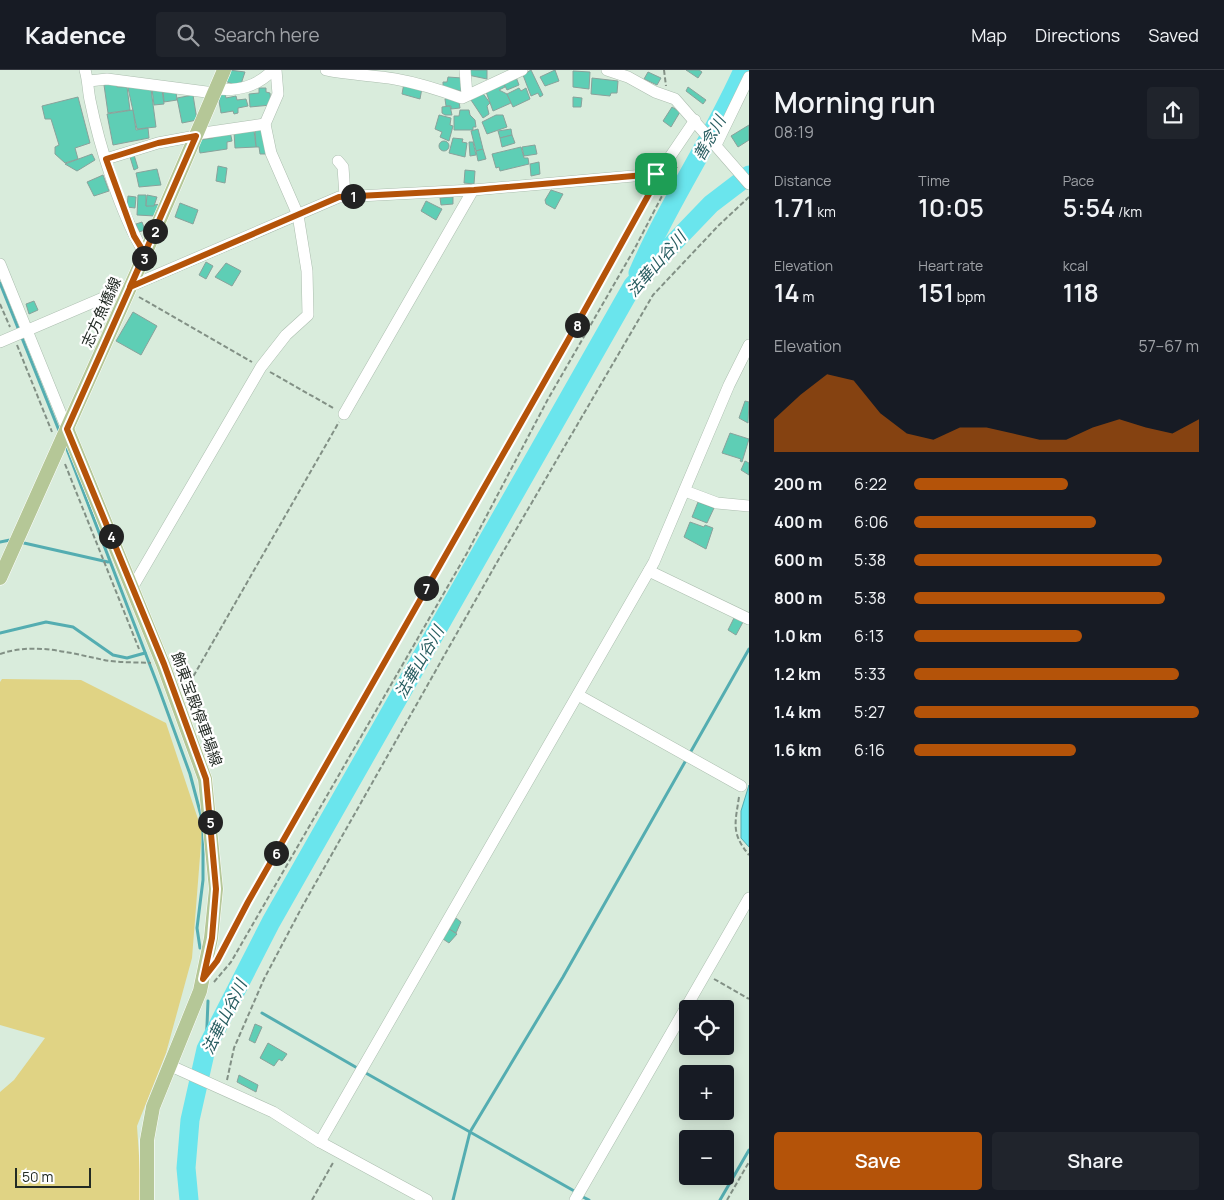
<!DOCTYPE html>
<meta charset="utf-8">
<style>
body{margin:0;font-family:Manrope,"Noto Sans JP",sans-serif;background:#20242c;color:#f1f3f6;height:100vh;display:flex;flex-direction:column;font-size:19px;white-space:nowrap}
*{box-sizing:border-box;margin:0}
p{font-size:16px;color:#9ea1a6}
.icon{flex:none;width:28px;height:28px;fill:none;stroke:currentColor;stroke-width:2;stroke-linecap:round;stroke-linejoin:round}
.map{position:relative;flex:1;overflow:hidden}
.drawer{display:flex;flex-direction:column;background:#171b24;width:475px}
.drawer>*{flex:none}
.tools{position:absolute;left:679px;top:930px;display:grid;gap:10px}
.tools a{display:grid;place-items:center;width:55px;height:55px;border-radius:5px;background:#171b24;box-shadow:0 2px 12px #0003;font-size:25px}
.scale{position:absolute;left:15px;bottom:12px;width:76px;box-sizing:border-box;padding-left:5px;border:2px solid #222a24;border-top:0;font-size:14px;line-height:18px;white-space:nowrap;color:#222a24;-webkit-text-stroke:4px #fff;paint-order:stroke}
.pin{position:absolute;display:grid;place-items:center;width:42px;height:42px;color:#fff;margin:-21px;border-radius:10px;box-shadow:0 2px 8px #0006}
.km{position:absolute;width:25px;height:25px;margin:-12px;border-radius:50%;background:#222;color:#fff;font-size:14px;line-height:25px;text-align:center}
.round{display:grid;place-items:center;flex:none;width:52px;height:52px;border-radius:5px;background:#20242c}
.overview{display:flex;align-items:center;justify-content:space-between;height:85px;padding:0 25px}
h1{font-size:28px;font-weight:600;line-height:38px}
.metrics{display:grid;grid-template-columns:repeat(3,1fr);gap:8px;height:85px;padding:5px 25px}
.metrics div{display:grid;align-content:center}
.metrics b{font-size:25px;font-weight:600}
.metrics small{font-size:14px;font-weight:400}
.metrics p{font-size:14px}
.chart{height:140px;padding:10px 25px}
.chart p{display:flex;justify-content:space-between}
.chart svg{width:100%;height:90px;margin-top:5px;fill:#b45309;opacity:.7}
.cta{display:flex;gap:10px;margin-top:auto;padding:10px 25px}
.cta a{flex:1;height:58px;border-radius:5px;background:#b45309;color:#fff;font-size:20px;font-weight:600;line-height:58px;text-align:center}
.cta a+a{background:#20242c;color:#f1f3f6}
ul{padding:0 25px;list-style:none;font-size:16px}
li{display:grid;grid-template-columns:80px 60px 1fr;align-items:center;height:38px}
li i{height:12px;border-radius:6px;background:#b45309}
header{display:flex;align-items:center;gap:30px;box-sizing:border-box;height:70px;padding:0 25px;background:#171b24;border-bottom:1px solid #363941}
header strong{font-size:24px}
nav{display:flex;gap:28px;margin-inline-start:auto;font-size:18px}
.search{width:350px;height:45px;background:#20242c;display:flex;align-items:center;gap:12px;box-sizing:border-box;padding:0 18px;border-radius:5px;color:#9ea1a6;font-size:19px}
main{display:flex;flex:1;min-height:0}
.map>svg:first-child{display:block}
.green{fill:#e0d384}
.water{fill:#6ae5ed;stroke:#54adb1}
.lines{fill:none;stroke-linecap:round;stroke-linejoin:round}
.stream{stroke:#54adb1;stroke-width:3}
.river{stroke:#6ae5ed;stroke-width:19}
.building{fill:#5eceb5;stroke:#89a29b}
.minor-casing{stroke:#acbeaf;stroke-width:12}
.major-casing{stroke:#fff;stroke-width:15}
.path{stroke:#829085;stroke-width:2;stroke-dasharray:5 2.5;stroke-linecap:butt}
.minor{stroke:#fff;stroke-width:11}
.major{stroke:#b5c797;stroke-width:14}
.route-casing{stroke:#fff;stroke-width:10}
.route{stroke:#b45309;stroke-width:6}
.labels{text-anchor:middle;dominant-baseline:central;stroke-width:4.5;stroke-linejoin:round;paint-order:stroke}
.street-label{font-size:15px;fill:#222a24;stroke:#fff}
.water-label{font-size:16px;font-style:italic;fill:#285d60;stroke:#fff}
</style>
<header>
<strong>Kadence</strong>
<div class="search"><svg class="icon" aria-label="search" viewBox="0 0 24 24"><circle cx="10" cy="10" r="6"/><path d="M15 15l6 6"/></svg>Search here</div>
<nav><a>Map</a><a>Directions</a><a>Saved</a></nav>
</header>
<main>
<div class="map">
<svg width="749" height="1130" viewBox="0 0 749 1130">
<rect width="100%" height="100%" fill="#d9ecdc"/>
<!-- green -->
<path class="green" d="M2,609L81,610L166,653L202,761L192,888L166,983L137,1056L142,1130H0V1022L14,1010L45,968L0,955V612Z"/>
<!-- water -->
<path class="water" d="M749,715V777L741,768V741Z"/>
<g class="lines">
<!-- stream -->
<g class="stream">
<path d="M0,213L60,363"/>
<path d="M65,374L158,616L190,704L203,753"/>
<path d="M0,472L10,470"/>
<path d="M24,473L108,492"/>
<path d="M0,563L46,552L73,557L113,585L127,588L145,583"/>
<path d="M200,878L197,858L203,810V759"/>
<path d="M262,943L359,999"/>
<path d="M206,979L208,931"/>
<path d="M364,1002L576,1122"/>
<path d="M581,1126L589,1130"/>
<path d="M453,1130L470,1062L563,907L749,579"/>
<path d="M720,1130L749,1080"/>
</g>
<!-- river -->
<g class="river">
<path d="M638,203C668,133 712,70 743,0"/>
<path d="M189,1130L186,1098L190,1050L206,979L271,852L633,215L711,134L749,105"/>
</g>
</g>
<!-- building -->
<g class="building">
<path d="M229,0L245,2L240,17L225,11Z"/>
<path d="M468,0H487V9L468,5Z"/>
<path d="M531,0L543,25L540,27L538,23L531,26L523,5Z"/>
<path d="M555,0L559,11L545,16L540,7Z"/>
<path d="M686,0H699L702,2L698,8Z"/>
<path d="M573,1L590,2L589,19L573,17Z"/>
<path d="M648,2L661,8L657,15L644,9Z"/>
<path d="M448,7L462,8L461,21L443,17V12H447Z"/>
<path d="M516,7L519,15L507,20L503,12Z"/>
<path d="M592,8L618,11L617,23H611L610,26L591,24Z"/>
<path d="M503,12L505,17L499,20L507,24L511,33L493,41L485,19Z"/>
<path d="M116,13L117,17H127L130,40L108,43L104,15Z"/>
<path d="M404,13L422,18L420,29L402,24Z"/>
<path d="M135,16L151,19L156,57L137,59L128,18Z"/>
<path d="M688,17L706,30L703,34L686,21Z"/>
<path d="M259,18H266V22L270,23L271,35L250,37L249,24L259,23Z"/>
<path d="M519,18L521,21L526,18L530,29L513,37L507,24Z"/>
<path d="M152,19L162,20L164,34L154,35Z"/>
<path d="M163,20L176,22L177,30L164,32Z"/>
<path d="M482,22L490,33L487,36L489,44L483,48L471,30Z"/>
<path d="M225,24L226,28L236,26L237,30L246,29L248,36L238,38V43L234,44L233,41L221,43L218,25Z"/>
<path d="M193,25L197,50L182,53L177,28Z"/>
<path d="M78,27L90,73L75,78L78,89L65,93L55,84V77L59,75L51,49H45L42,36Z"/>
<path d="M573,27L582,28L581,37H573Z"/>
<path d="M453,28L459,32L460,38L451,39V36H446L445,29Z"/>
<path d="M450,36L452,45H445L442,43V37Z"/>
<path d="M672,37L680,42L671,57L663,51Z"/>
<path d="M133,40L136,60L148,58L149,68L113,75L107,44Z"/>
<path d="M460,40H469L470,45L475,50L476,57H473V60H454V46H459Z"/>
<path d="M439,45L451,48L450,55L453,56L449,71L440,67L442,62L435,59Z"/>
<path d="M496,45H503L507,57L487,64L482,52Z"/>
<path d="M749,55V70L738,77L731,66Z"/>
<path d="M263,59L267,84H260L259,77H256L255,60Z"/>
<path d="M478,59L483,79L476,81L471,61Z"/>
<path d="M511,59L512,65L500,68L498,61Z"/>
<path d="M254,60L256,77L235,78L234,62Z"/>
<path d="M230,61L232,71L227,72V79L200,83L198,70L213,68V64Z"/>
<path d="M512,65L515,73L502,77L500,68Z"/>
<path d="M453,68L463,69L462,72L467,73L465,87L449,83Z"/>
<circle cx="444" cy="76" r="5"/>
<path d="M469,72H473L476,85L470,86Z"/>
<path d="M535,75L537,84L524,86L522,77Z"/>
<path d="M521,77L524,88H528L529,94L500,101L499,97L496,98L492,84Z"/>
<path d="M483,79L486,89L478,91L476,81Z"/>
<path d="M92,84L95,90L77,101L65,94Z"/>
<path d="M134,85L138,98L134,100L130,87Z"/>
<path d="M539,92L540,104L531,106L530,94Z"/>
<path d="M218,96L227,98L225,113L216,111Z"/>
<path d="M157,99L161,115L139,117L136,103Z"/>
<path d="M465,100L475,101L474,114L464,113Z"/>
<path d="M103,105L109,121L94,126L87,112Z"/>
<path d="M551,120L563,124L555,139L546,134L545,130Z"/>
<path d="M138,125H146V136L161,134L155,146L137,145Z"/>
<path d="M147,125L157,127L154,136H146Z"/>
<path d="M128,126L136,127L135,138L127,137Z"/>
<path d="M453,127V134L441,135L440,128Z"/>
<path d="M426,131L442,139L436,150L421,141Z"/>
<path d="M180,133L198,140L193,154L175,147Z"/>
<path d="M142,152L145,160L139,162L136,154Z"/>
<path d="M206,192L213,196L206,209L199,205Z"/>
<path d="M226,193L241,201L232,216L215,207Z"/>
<path d="M34,231L38,240L29,244L26,234Z"/>
<path d="M133,242L157,256L141,285L116,271Z"/>
<path d="M745,331L749,332L748,353L739,348Z"/>
<path d="M730,363L749,369L742,392L740,391L741,389L722,383Z"/>
<path d="M745,391L749,393V405L741,400Z"/>
<path d="M698,432L714,438L707,453L692,447Z"/>
<path d="M690,452L704,457L705,455L713,458L706,479L684,467Z"/>
<path d="M734,548L743,552L736,565L728,560Z"/>
<path d="M456,848L461,852L456,863L449,859Z"/>
<path d="M449,859L457,864L449,873L443,869Z"/>
<path d="M255,954L262,957L255,973L249,970Z"/>
<path d="M268,973L287,984L282,991L279,989L274,996L260,988Z"/>
<path d="M239,1005L258,1015L256,1022L237,1012Z"/>
</g>
<g class="lines">
<defs>
<g id="minor">
<path d="M85,0C88,10 88,20 90,30C99,75 121,146 145,184"/>
<path d="M326,0C349,5 372,5 395,9C418,13 440,20 462,28L522,0"/>
<path d="M465,0L467,25"/>
<path d="M607,0L628,7L655,22L675,29L749,114"/>
<path d="M89,11L107,9L214,23"/>
<path d="M216,19C239,21 256,17 273,0"/>
<path d="M197,64L265,54"/>
<path d="M716,75L749,7"/>
<path d="M106,89L158,73L196,66"/>
<path d="M338,91L343,97L345,126"/>
<path d="M0,194L67,359"/>
<path d="M0,272L339,127L473,120L656,104L661,100L695,50"/>
<path d="M344,344L473,120"/>
<path d="M685,421L717,433L749,436"/>
<path d="M649,501L749,549"/>
<path d="M132,518L261,297L286,265L308,245L307,201L298,145L271,83L265,54L278,24L276,0"/>
<path d="M578,625L741,716"/>
<path d="M171,996L273,1042L320,1072L427,1130"/>
<path d="M320,1072L654,492L729,315L749,275"/>
<path d="M575,1130L749,828"/>
</g>
<g id="major">
<path d="M67,359L163,594L205,709L216,819L211,868L200,921L153,1037L147,1070V1130"/>
<path d="M0,508L145,184L224,0"/>
</g>
</defs>
<!-- minor casing -->
<use href="#minor" class="minor-casing"/>
<!-- major casing -->
<use href="#major" class="major-casing"/>
<!-- path -->
<g class="path">
<path d="M664,0L666,16"/>
<path d="M139,227L252,292"/>
<path d="M0,234L10,257"/>
<path d="M17,275L52,362"/>
<path d="M270,302L335,339"/>
<path d="M65,394L139,579"/>
<path d="M0,584C34,572 70,583 104,590C119,593 136,592 151,593"/>
<path d="M186,619L339,352"/>
<path d="M739,727C735,754 731,763 749,785"/>
<path d="M221,881L567,272L649,124L652,114"/>
<path d="M714,909L749,929"/>
<path d="M214,912L231,892L467,483L548,329L635,178L677,97"/>
<path d="M227,1010L234,978L264,909L302,837L496,494L653,225L719,155L749,127"/>
<path d="M312,1130L334,1091"/>
<path d="M727,1130L749,1092"/>
</g>
<!-- minor -->
<use href="#minor" class="minor"/>
<!-- major -->
<use href="#major" class="major"/>
</g>
<g class="lines">
<defs>
<path id="route" d="M656,104L474,120L339,127L130,217L196,66L158,73L106,89L134,166L145,184L67,359L164,594L206,709L216,819L212,868L203,909L217,891L248,832L567,272L649,124L656,104"/>
</defs>
<!-- route casing -->
<use href="#route" class="route-casing"/>
<!-- route -->
<use href="#route" class="route"/>
</g>
<g class="labels">
<!-- street labels -->
<g class="street-label">
<text transform="translate(101 242) rotate(-66)">志方魚橋線</text>
<text transform="translate(197 639) rotate(70)">飾東宝殿停車場線</text>
</g>
<!-- water labels -->
<g class="water-label">
<text transform="translate(709 68) rotate(-61)">善念川</text>
<text transform="translate(656 194) rotate(-49)">法華山谷川</text>
<text transform="translate(419 592) rotate(-60)">法華山谷川</text>
<text transform="translate(224 947) rotate(-64)">法華山谷川</text>
</g>
</g>
</svg>
<div class="tools">
<a><svg class="icon" aria-label="locate" viewBox="0 0 24 24"><circle cx="12" cy="12" r="6"/><path d="M12 2v4M12 18v4M2 12h4M18 12h4"/></svg></a>
<a>+</a>
<a>−</a>
</div>
<div class="scale">50 m</div>
<div class="pin" style="left:656px;top:104px;background:#1e9e55"><svg class="icon" aria-label="arrive" viewBox="0 0 24 24"><path d="M6 21V4h12l-3 4 3 4H6"/></svg></div>
<b class="km" style="left:353px;top:126px">1</b>
<b class="km" style="left:155px;top:161px">2</b>
<b class="km" style="left:144px;top:188px">3</b>
<b class="km" style="left:111px;top:466px">4</b>
<b class="km" style="left:210px;top:752px">5</b>
<b class="km" style="left:276px;top:783px">6</b>
<b class="km" style="left:426px;top:518px">7</b>
<b class="km" style="left:577px;top:255px">8</b>
</div>
<section class="drawer">
<div class="overview"><div><h1>Morning run</h1><p>08:19</p></div><a class="round"><svg class="icon" aria-label="share" viewBox="0 0 24 24"><path d="M12 15V3M7 8l5-5 5 5M5 13v7h14v-7"/></svg></a></div>
<div class="metrics">
<div><p>Distance</p><b>1.71<small> km</small></b></div>
<div><p>Time</p><b>10:05</b></div>
<div><p>Pace</p><b>5:54<small> /km</small></b></div>
</div>
<div class="metrics">
<div><p>Elevation</p><b>14<small> m</small></b></div>
<div><p>Heart rate</p><b>151<small> bpm</small></b></div>
<div><p>kcal</p><b>118</b></div>
</div>
<div class="chart"><p><span>Elevation</span>57–67 m</p>
<svg viewBox="0 0 160 44" preserveAspectRatio="none"><path d="M0 44V28L10 16L20 6L30 9L40 25L50 35L60 38L70 32L80 32L90 35L100 38L110 38L120 32L130 28L140 32L150 35L160 28V44z"/></svg>
</div>
<ul>
<li><b>200 m</b>6:22<i style="width:54%"></i></li>
<li><b>400 m</b>6:06<i style="width:64%"></i></li>
<li><b>600 m</b>5:38<i style="width:87%"></i></li>
<li><b>800 m</b>5:38<i style="width:88%"></i></li>
<li><b>1.0 km</b>6:13<i style="width:59%"></i></li>
<li><b>1.2 km</b>5:33<i style="width:93%"></i></li>
<li><b>1.4 km</b>5:27<i style="width:100%"></i></li>
<li><b>1.6 km</b>6:16<i style="width:57%"></i></li>
</ul>
<div class="cta"><a>Save</a><a>Share</a></div>
</section>
</main>
